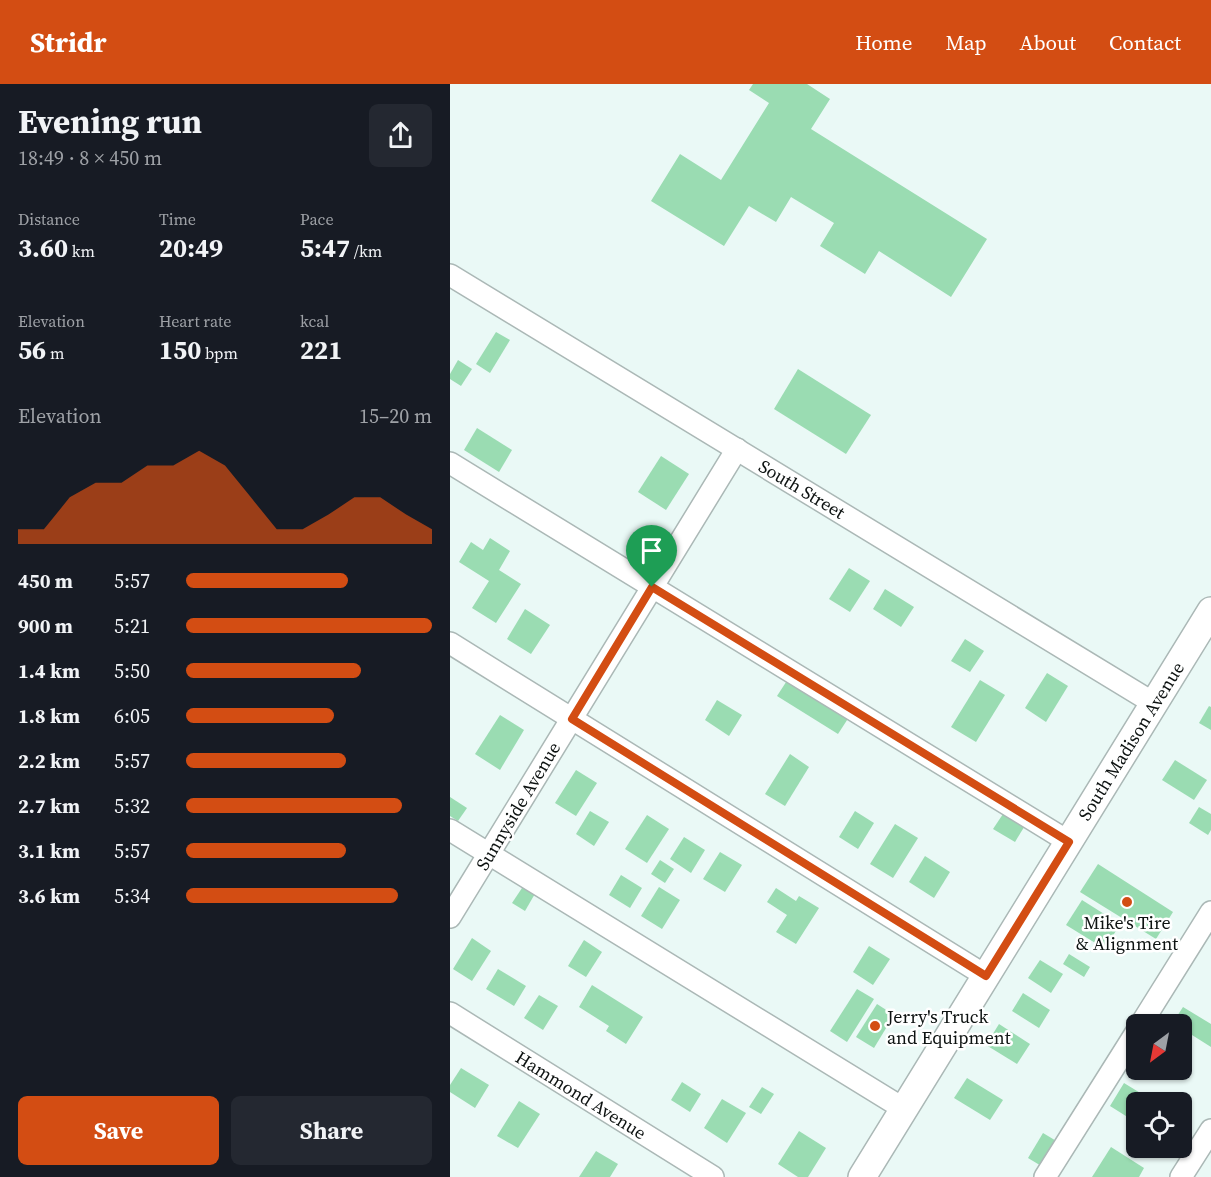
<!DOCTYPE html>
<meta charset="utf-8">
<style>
body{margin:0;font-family:"Source Serif 4",serif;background:#242831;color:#f1f3f6;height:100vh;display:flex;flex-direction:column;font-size:22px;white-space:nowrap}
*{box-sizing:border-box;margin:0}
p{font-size:20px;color:#9ea1a6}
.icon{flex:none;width:33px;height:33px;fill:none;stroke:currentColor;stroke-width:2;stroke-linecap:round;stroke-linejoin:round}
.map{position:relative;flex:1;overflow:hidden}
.panel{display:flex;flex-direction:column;background:#171b24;width:450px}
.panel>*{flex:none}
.needle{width:39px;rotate:212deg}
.fabs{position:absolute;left:676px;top:930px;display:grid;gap:12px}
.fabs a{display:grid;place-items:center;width:66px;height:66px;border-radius:9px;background:#171b24;box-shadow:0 2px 4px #0004;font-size:30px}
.pin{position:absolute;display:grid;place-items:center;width:51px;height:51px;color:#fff;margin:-62px -26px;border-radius:50% 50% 50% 0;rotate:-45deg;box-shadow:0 0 6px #0007}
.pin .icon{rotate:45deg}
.round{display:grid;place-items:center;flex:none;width:63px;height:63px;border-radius:9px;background:#242831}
.head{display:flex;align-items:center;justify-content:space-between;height:102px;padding:0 18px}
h1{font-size:33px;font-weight:700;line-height:45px}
.metrics{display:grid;grid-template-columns:repeat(3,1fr);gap:9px;height:102px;padding:6px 18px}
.metrics div{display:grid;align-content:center}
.metrics b{font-size:26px;font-weight:700}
.metrics small{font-size:16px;font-weight:400}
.metrics p{font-size:16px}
.chart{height:168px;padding:12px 18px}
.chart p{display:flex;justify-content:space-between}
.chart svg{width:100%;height:108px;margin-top:6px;fill:#d34d13;opacity:.7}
.action{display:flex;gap:12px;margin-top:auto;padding:12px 18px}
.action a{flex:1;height:69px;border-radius:9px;background:#d34d13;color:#fff;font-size:24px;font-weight:700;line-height:69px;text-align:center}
.action a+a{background:#242831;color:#f1f3f6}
ul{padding:0 18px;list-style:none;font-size:20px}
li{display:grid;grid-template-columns:96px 72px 1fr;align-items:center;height:45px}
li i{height:15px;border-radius:8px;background:#d34d13}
header{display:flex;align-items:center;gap:36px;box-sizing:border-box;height:84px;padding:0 30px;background:#d34d13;color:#fff}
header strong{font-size:28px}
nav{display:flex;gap:33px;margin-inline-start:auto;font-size:21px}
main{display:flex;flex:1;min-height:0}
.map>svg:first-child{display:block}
.building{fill:#9adcb2}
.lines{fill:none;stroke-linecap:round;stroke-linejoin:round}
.minor-casing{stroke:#abb8b6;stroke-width:24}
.major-casing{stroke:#abb8b6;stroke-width:30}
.minor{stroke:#fff;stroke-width:21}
.major{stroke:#fff;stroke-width:27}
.route-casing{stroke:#fff;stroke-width:12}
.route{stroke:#d34d13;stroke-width:8}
.poi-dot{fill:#d34d13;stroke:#fff;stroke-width:2}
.labels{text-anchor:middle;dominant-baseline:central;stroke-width:5;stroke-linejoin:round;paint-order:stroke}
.street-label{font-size:18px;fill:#0d1211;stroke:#fff}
.poi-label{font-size:18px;fill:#0d1211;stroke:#fff}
</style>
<header>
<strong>Stridr</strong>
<nav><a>Home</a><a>Map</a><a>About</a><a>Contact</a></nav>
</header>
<main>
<section class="panel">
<div class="head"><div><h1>Evening run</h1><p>18:49 · 8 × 450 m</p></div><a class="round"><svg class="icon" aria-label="share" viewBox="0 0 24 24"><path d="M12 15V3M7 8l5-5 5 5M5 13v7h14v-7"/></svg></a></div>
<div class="metrics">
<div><p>Distance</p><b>3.60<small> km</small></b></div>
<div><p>Time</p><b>20:49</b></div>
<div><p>Pace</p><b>5:47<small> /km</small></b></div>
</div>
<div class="metrics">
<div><p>Elevation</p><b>56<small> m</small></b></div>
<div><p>Heart rate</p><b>150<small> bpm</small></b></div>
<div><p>kcal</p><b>221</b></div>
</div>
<div class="chart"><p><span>Elevation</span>15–20 m</p>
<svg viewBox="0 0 160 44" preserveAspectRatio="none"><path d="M0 44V38L10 38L20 25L30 19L40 19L50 12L60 12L70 6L80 12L90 25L100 38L110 38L120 32L130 25L140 25L150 32L160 38V44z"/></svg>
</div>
<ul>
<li><b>450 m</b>5:57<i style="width:66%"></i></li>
<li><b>900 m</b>5:21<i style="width:100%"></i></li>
<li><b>1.4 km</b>5:50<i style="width:71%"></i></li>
<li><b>1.8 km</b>6:05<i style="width:60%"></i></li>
<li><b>2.2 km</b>5:57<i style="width:65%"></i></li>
<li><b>2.7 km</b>5:32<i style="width:88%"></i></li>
<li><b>3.1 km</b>5:57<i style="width:65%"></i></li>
<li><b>3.6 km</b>5:34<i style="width:86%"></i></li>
</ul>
<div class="action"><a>Save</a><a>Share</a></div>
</section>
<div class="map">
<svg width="761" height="1093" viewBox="0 0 761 1093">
<rect width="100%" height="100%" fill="#eaf9f6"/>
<!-- building -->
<g class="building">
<path d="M303,0H357L380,15L361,45L537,155L501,213L429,167L415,190L370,162L384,139L341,113L326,138L299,122L274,162L201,117L230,70L271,96L319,19L299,6Z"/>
<path d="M46,248L60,256L40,289L26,280Z"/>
<path d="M8,276L22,285L11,302L0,295V290Z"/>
<path d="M348,285L421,331L396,370L324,325Z"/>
<path d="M27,344L62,366L49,388L14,366Z"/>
<path d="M211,372L239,390L216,426L188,408Z"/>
<path d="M40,454L60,467L49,486L71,500L46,539L22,524L39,497L9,478L21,458L33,466Z"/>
<path d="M399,484L420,497L400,528L379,515Z"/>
<path d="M435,505L464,523L451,543L423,525Z"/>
<path d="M75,525L100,541L81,570L57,555Z"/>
<path d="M515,555L534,567L520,588L501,577Z"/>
<path d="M597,589L618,602L596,638L575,624Z"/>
<path d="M340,592L401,630L388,650L327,612Z"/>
<path d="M530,596L555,611L526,658L501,643Z"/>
<path d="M267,616L292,631L279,652L255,636Z"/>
<path d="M759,622L761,623V646L749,639Z"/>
<path d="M50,631L74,646L50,686L25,670Z"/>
<path d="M340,670L359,683L335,722L315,710Z"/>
<path d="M725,676L757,696L744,716L712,696Z"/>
<path d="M126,686L147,699L126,732L105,719Z"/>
<path d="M0,713L17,724L8,737L0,732Z"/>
<path d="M749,723L761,730V746L758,751L739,739Z"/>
<path d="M140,727L159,738L144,762L126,750Z"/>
<path d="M405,727L424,739L408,765L389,753Z"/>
<path d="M555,727L576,740L565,758L543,745Z"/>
<path d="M197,731L219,745L197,779L175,765Z"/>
<path d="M445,740L468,754L443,794L420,780Z"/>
<path d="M234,753L255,766L241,789L220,775Z"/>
<path d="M270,768L292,781L275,808L253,795Z"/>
<path d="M475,772L500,788L484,814L459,798Z"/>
<path d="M210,776L224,785L215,799L201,790Z"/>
<path d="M648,780L723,828L706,855L630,808Z"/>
<path d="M171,791L192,804L180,824L159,811Z"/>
<path d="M74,801L86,808L75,827L62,819Z"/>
<path d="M209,803L230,816L212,845L191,832Z"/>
<path d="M326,804L346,817L349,812L369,824L346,860L326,848L337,831L317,818Z"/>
<path d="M632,816L670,840L655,865L616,841Z"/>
<path d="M22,854L41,867L22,897L3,885Z"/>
<path d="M134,856L152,868L136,893L118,882Z"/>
<path d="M419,862L440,875L423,901L403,888Z"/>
<path d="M619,870L640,883L634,893L613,880Z"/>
<path d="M590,876L613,890L601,909L578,894Z"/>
<path d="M48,885L76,902L64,922L36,905Z"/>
<path d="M142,901L193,933L176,960L156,947L159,942L129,923Z"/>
<path d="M407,905L424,915L397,958L380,947Z"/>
<path d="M573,909L600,926L589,944L562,927Z"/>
<path d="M89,911L108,922L93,946L74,934Z"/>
<path d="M427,920L444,931L424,964L406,953Z"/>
<path d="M733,923L761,940V963L742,951L737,959L732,956V940H722Z"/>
<path d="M549,940L580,960L567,980L536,961Z"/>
<path d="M11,984L39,1001L25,1024L0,1008V1001Z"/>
<path d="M517,994L553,1016L540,1036L504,1014Z"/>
<path d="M232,998L251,1010L240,1028L221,1016Z"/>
<path d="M674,999L705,1018H687V1039L660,1022Z"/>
<path d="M312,1003L324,1010L311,1030L299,1023Z"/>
<path d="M272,1015L296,1029L277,1059L254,1044Z"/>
<path d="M69,1017L90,1030L68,1064L47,1052Z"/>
<path d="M349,1047L376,1064L358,1093H348L328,1080Z"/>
<path d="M593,1049L608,1058L593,1083L578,1074Z"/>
<path d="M661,1063L694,1084L689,1093H642Z"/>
<path d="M146,1067L168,1080L160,1093H129Z"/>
</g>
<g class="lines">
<defs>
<g id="minor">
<path d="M0,191L705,620"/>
<path d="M0,379L619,758"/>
<path d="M0,559L536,892"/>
<path d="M0,746L454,1025"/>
<path d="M0,833L287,365"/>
<path d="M0,929L263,1093"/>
<path d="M691,940L761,828"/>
<path d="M595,1093L687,947"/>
<path d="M731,1093L761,1046"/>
</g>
<path id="major" d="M412,1093L761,527"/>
</defs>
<!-- minor casing -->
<use href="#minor" class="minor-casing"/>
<!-- major casing -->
<use href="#major" class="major-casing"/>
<!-- minor -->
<use href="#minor" class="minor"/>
<!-- major -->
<use href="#major" class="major"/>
</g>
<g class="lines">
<defs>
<path id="route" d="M202,503L619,758L536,892L122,635Z"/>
</defs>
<!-- route casing -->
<use href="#route" class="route-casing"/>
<!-- route -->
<use href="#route" class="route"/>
</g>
<!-- markers -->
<g class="poi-dot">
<circle cx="677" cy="818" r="6"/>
<circle cx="425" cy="942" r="6"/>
</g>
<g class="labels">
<!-- street labels -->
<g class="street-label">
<text transform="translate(352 405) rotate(31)">South Street</text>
<text transform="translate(681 657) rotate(-58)">South Madison Avenue</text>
<text transform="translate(68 722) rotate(-59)">Sunnyside Avenue</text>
<text transform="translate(131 1011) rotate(32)">Hammond Avenue</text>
</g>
<!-- poi labels -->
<g class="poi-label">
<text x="677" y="838">Mike's Tire<tspan x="677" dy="21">&amp; Alignment</tspan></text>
<text x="437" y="932" text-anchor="start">Jerry's Truck<tspan x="437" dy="21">and Equipment</tspan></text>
</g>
</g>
</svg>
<div class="fabs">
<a><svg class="needle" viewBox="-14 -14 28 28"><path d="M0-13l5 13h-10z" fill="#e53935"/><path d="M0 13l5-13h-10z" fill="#9ea1a6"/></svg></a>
<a><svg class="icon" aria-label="locate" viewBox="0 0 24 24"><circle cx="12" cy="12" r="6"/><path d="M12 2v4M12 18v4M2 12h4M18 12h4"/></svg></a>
</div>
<div class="pin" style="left:202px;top:503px;background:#1e9e55"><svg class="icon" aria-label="arrive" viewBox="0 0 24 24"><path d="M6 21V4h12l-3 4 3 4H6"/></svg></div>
</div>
</main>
